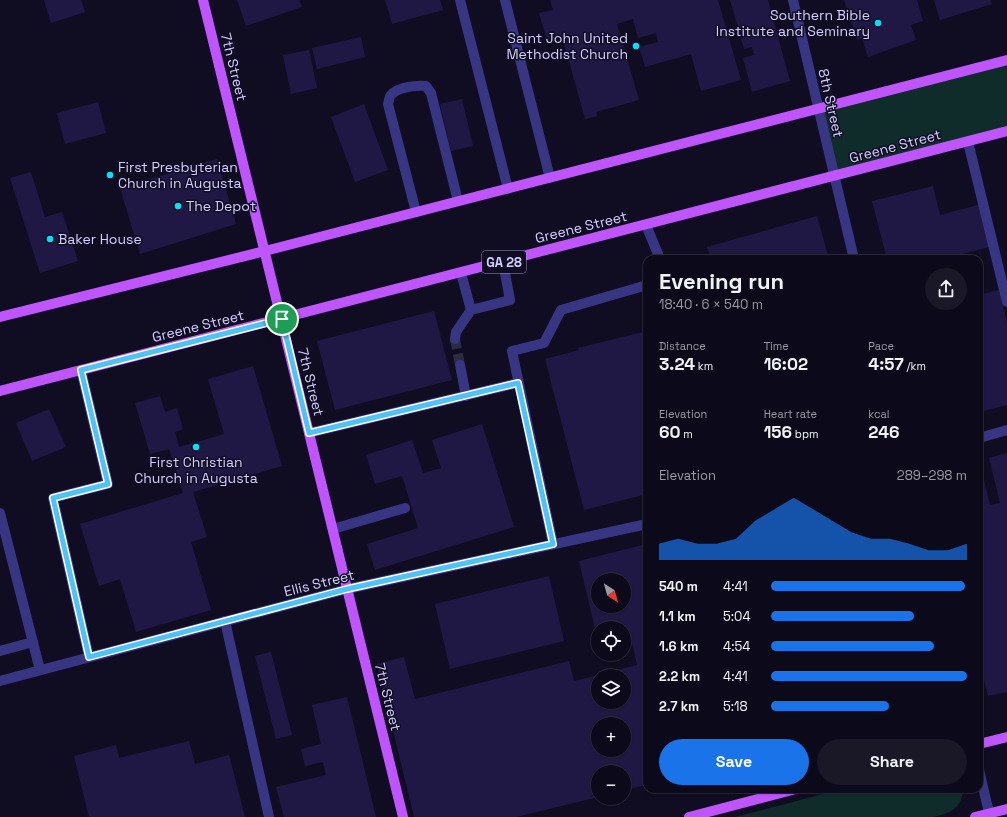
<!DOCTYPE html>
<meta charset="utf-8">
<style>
body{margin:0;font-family:"Space Grotesk",sans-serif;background:#1a1827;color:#f1f3f6;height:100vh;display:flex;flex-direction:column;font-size:15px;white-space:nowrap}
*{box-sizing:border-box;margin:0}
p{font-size:13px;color:#9a9aa2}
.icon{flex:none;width:22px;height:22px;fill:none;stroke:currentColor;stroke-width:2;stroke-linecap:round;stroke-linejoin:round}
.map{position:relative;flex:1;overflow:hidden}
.side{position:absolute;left:643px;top:255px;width:340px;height:538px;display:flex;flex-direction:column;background:#0c0a1a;border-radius:12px;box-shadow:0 1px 3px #0004,0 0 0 1px #2c2b39}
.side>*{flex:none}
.needle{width:26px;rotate:143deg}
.controls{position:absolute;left:591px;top:573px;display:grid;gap:8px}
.controls a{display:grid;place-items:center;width:40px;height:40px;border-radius:50%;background:#0c0a1a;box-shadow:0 1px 3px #0004,0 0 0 1px #2c2b39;font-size:20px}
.pin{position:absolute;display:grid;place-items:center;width:34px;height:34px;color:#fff;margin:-17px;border:2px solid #fff;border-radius:50%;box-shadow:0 1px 4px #0007}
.round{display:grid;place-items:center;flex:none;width:42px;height:42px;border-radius:21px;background:#1a1827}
.overview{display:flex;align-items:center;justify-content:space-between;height:68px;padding:0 16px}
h1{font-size:22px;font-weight:800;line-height:30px}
.figures{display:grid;grid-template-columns:repeat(3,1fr);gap:6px;height:68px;padding:4px 16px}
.figures div{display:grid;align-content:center}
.figures b{font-size:17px;font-weight:800}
.figures small{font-size:11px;font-weight:400}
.figures p{font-size:11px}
.chart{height:112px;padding:8px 16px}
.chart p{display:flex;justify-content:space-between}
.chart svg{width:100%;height:72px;margin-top:4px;fill:#1a73e8;opacity:.7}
.button{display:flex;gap:8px;margin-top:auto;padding:8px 16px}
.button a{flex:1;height:46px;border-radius:24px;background:#1a73e8;color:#fff;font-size:16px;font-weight:800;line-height:46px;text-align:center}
.button a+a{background:#1a1827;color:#f1f3f6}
ul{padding:0 16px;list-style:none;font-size:13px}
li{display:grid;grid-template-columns:64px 48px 1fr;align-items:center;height:30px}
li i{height:10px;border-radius:5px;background:#1a73e8}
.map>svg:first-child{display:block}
.green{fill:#0f2c2b}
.building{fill:#201844;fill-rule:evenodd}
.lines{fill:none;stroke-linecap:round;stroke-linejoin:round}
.minor-tunnel{stroke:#2d2a43;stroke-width:10;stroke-dasharray:10 5;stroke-linecap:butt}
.minor{stroke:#383683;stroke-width:10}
.major{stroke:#be55ff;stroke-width:10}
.route-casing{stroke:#fff;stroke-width:8}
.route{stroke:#4fc3f7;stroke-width:5}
.poi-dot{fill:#00e2f9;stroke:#100d22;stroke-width:1.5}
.labels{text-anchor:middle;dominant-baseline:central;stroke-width:3;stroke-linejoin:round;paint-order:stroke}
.shield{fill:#100d22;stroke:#9894bd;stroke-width:1}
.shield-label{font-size:13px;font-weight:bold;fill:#d3ceff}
.poi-label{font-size:14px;fill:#d3ceff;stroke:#100d22;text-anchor:start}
.street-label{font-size:14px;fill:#d3ceff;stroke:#100d22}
</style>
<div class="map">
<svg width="1007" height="817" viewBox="0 0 1007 817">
<rect width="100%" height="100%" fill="#100d22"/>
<!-- green -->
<g class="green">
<path d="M1007,60V131L834,176L819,109Z"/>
<path d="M842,789H963C962,809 950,813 933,817H735Z"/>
</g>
<!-- building -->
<g class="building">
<path d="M44,0H81L85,12L51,23Z"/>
<path d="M237,0H299L302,7L246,26Z"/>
<path d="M385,0H440L443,10L392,24Z"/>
<path d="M550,0H718L741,80L701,91L691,54L645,67L639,47L658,42L656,33L638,38L633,19L617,24L639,100L596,112L597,116L585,119L562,36L547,40L539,13L553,10Z"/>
<path d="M730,0H768L790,81L752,92L743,58L754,55L752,47L744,49Z"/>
<path d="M844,0H917L923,21L911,25L916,40L868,57L862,38L857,40Z"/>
<path d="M934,0H990L992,4L940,20Z"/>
<path d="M361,37L365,57L317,69L312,48Z"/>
<path d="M309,50L317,88L291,94L283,55Z"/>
<path d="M462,99L473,146L451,151L440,104Z"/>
<path d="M98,102L106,133L65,144L57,113Z"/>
<path d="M364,104L388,170L355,182L331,117Z"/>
<path d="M217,159L236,224L140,254L120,188Z"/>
<path d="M31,172L45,217L62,212L78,261L40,273L10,178Z"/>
<path d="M933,186L940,215L982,204L993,246L958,255L959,259H887L872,201Z"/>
<path d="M817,216L829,259H711L707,247Z"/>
<path d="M999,290L1007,322V405L979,412V295Z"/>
<path d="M434,311L452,380L335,410L317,341Z"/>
<path d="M647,331V494L584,510L545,359L579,350L578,348Z"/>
<path d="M253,366L282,466L193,492L207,537L191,542L211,610L136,632L120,579L99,586L80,524L183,493L169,449L150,454L135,403L160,396L165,412L177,408L183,429L175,432L179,447L224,434L208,379Z"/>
<path d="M49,409L66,447L32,461L16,423Z"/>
<path d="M482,424L514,527L375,570L367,544L418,528L402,476L375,484L366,455L412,440L423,473L441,468L432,440Z"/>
<path d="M1007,453V692L988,696L979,659V461L990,505L1000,503L989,458Z"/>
<path d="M647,544V785L624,790V772H598V797L516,817H414L377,664L404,657L415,699L569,661L574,681L637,665L631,638L624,640V628H598L597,637L579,561ZM598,580H624V606H598ZM598,676H624V702H598ZM598,724H624V750H598Z"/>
<path d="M549,576L564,641L450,669L435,604Z"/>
<path d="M271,652L292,735L276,739L255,656Z"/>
<path d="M347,697L376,817H284L276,787L326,775L323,762L305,766L301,749L321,744L312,705Z"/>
<path d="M189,741L195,764L229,755L245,817H89L74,756L116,745L119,758Z"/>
</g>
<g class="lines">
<!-- minor-tunnel -->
<path class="minor-tunnel" d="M455,339L460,365"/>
<!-- minor -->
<g class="minor">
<path d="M460,0L508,189"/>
<path d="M505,0L550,178"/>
<path d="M793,0L854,259"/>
<path d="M968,142L1007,302"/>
<path d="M416,212L388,104C389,101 389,97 391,95C398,87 416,85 426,86L431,93L458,201"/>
<path d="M646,225L658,254V259"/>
<path d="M461,273L471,310"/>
<path d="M455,339L456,332L471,310L510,300L503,262"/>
<path d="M460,365L466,396"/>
<path d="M81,370L108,484L53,498L89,657"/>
<path d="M309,433L518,383"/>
<path d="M979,438L1007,430"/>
<path d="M0,513L40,670"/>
<path d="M333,529L405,508"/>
<path d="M553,544L512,351L544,343L561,310L647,285"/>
<path d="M225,621L269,817"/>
<path d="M0,651L33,642"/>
<path d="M0,681L347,589L647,524"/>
<path d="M979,770L990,817"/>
</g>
<!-- major -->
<g class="major">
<path d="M203,0L403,817"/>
<path d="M0,317L265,251L1007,60"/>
<path d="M0,391L1007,131"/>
<path d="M979,744L1007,737"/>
<path d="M689,817L796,789"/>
<path d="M975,817L1007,809"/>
</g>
</g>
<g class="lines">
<defs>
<path id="route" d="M282,319L309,433L518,383L553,544L347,589L89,657L53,498L108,484L81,370Z"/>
</defs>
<!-- route casing -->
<use href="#route" class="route-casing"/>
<!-- route -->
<use href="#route" class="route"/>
</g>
<!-- markers -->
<g class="poi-dot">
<circle cx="878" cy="23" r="4"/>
<circle cx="636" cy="46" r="4"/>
<circle cx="110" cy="175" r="4"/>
<circle cx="178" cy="206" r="4"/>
<circle cx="50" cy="239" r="4"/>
<circle cx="196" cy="447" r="4"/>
</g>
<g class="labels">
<!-- shield labels -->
<rect class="shield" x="482" y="251" width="44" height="22" rx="3"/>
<g class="shield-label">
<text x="504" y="262">GA 28</text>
</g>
<!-- poi labels -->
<g class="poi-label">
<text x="870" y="15" text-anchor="end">Southern Bible<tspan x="870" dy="16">Institute and Seminary</tspan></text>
<text x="628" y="38" text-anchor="end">Saint John United<tspan x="628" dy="16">Methodist Church</tspan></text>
<text x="118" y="167">First Presbyterian<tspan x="118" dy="16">Church in Augusta</tspan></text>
<text x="186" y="206">The Depot</text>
<text x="58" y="239">Baker House</text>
<text x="196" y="462" text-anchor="middle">First Christian<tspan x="196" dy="16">Church in Augusta</tspan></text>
</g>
<!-- street labels -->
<g class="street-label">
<text transform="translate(234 67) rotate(76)">7th Street</text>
<text transform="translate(831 103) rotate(77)">8th Street</text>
<text transform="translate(895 146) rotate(-15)">Greene Street</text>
<text transform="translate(581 227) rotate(-14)">Greene Street</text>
<text transform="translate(198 326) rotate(-14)">Greene Street</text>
<text transform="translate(311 382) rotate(76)">7th Street</text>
<text transform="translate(319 583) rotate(-14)">Ellis Street</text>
<text transform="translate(388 697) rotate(76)">7th Street</text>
</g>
</g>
</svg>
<div class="controls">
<a><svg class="needle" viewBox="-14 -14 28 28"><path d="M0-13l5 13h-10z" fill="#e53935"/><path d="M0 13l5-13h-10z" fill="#9a9aa2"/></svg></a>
<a><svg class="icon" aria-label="locate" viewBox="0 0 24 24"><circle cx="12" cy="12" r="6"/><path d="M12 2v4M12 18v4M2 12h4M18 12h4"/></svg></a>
<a><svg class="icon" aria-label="layers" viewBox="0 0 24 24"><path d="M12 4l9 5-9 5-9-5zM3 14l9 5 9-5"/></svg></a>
<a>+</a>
<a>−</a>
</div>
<div class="pin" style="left:282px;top:319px;background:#1e9e55"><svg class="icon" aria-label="arrive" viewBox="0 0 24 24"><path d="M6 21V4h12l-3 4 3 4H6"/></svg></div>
<section class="side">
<div class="overview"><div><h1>Evening run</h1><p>18:40 · 6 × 540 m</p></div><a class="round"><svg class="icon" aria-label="share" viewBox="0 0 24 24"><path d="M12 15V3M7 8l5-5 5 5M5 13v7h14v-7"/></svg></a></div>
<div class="figures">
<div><p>Distance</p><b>3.24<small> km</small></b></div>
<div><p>Time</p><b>16:02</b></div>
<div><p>Pace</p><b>4:57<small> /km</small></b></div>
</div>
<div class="figures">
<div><p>Elevation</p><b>60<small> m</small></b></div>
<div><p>Heart rate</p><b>156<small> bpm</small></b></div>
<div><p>kcal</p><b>246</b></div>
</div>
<div class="chart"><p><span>Elevation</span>289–298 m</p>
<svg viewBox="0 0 160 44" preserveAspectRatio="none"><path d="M0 44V34L10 31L20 34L30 34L40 31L50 20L60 13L70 6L80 13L90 20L100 27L110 31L120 31L130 34L140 38L150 38L160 34V44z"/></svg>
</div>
<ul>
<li><b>540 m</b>4:41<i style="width:99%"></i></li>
<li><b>1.1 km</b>5:04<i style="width:73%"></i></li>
<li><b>1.6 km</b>4:54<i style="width:83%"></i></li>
<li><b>2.2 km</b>4:41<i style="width:100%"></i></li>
<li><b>2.7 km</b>5:18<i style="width:60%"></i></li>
</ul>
<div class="button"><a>Save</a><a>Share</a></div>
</section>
</div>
